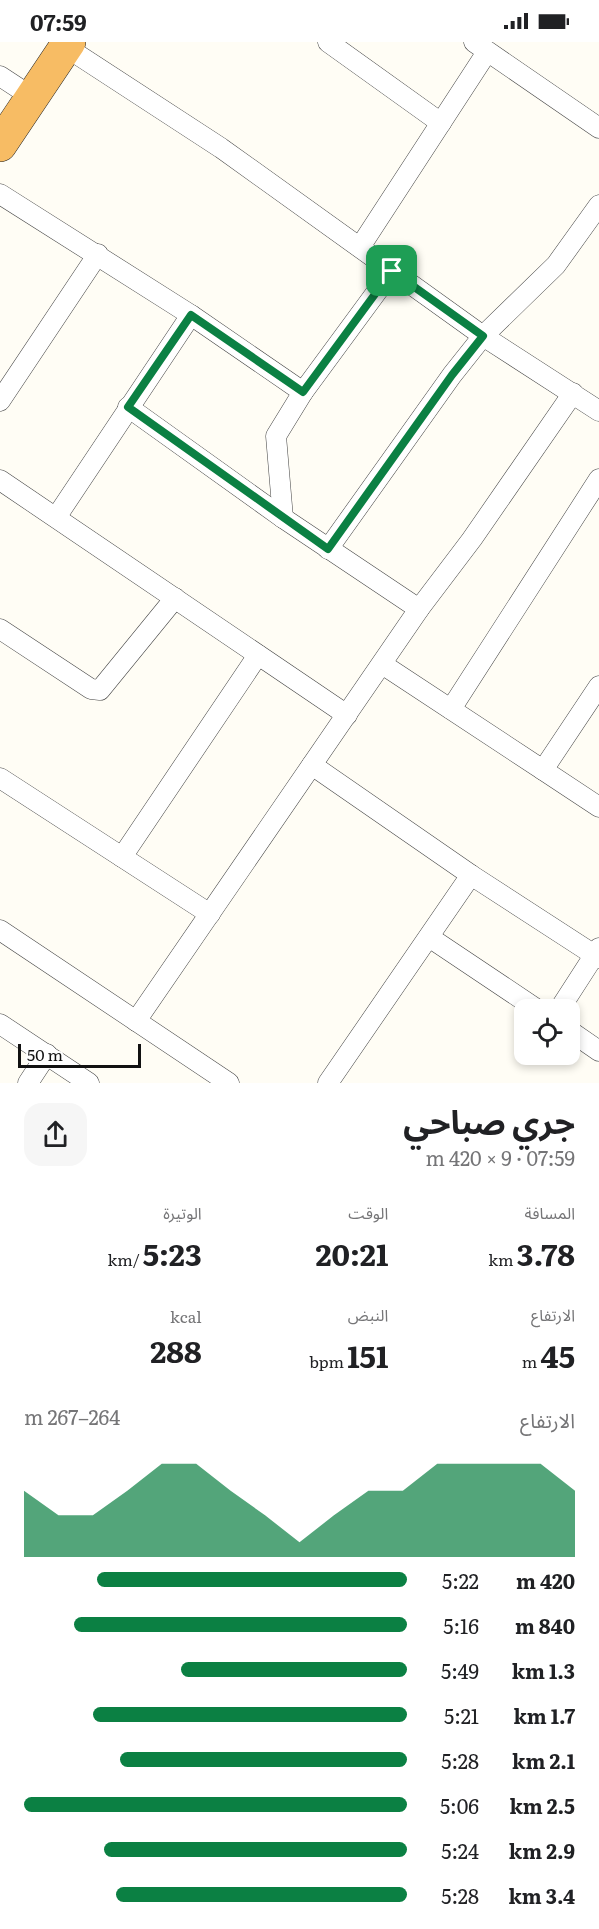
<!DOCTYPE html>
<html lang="ar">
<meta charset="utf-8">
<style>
body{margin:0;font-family:Literata,"Noto Sans Arabic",serif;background:#f6f6f6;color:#202124;direction:rtl;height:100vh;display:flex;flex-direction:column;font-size:22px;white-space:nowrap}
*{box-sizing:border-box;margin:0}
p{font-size:20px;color:#757577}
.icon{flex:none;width:33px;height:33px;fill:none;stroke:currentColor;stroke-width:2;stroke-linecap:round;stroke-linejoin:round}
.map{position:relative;height:1041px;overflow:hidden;direction:ltr}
.panel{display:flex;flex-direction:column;background:#fff;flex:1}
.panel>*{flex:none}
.buttons{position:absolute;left:514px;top:957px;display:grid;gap:12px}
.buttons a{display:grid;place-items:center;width:66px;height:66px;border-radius:12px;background:#fff;box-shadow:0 3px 9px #0003;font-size:30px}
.scale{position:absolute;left:18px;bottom:15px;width:123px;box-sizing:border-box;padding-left:6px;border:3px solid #111;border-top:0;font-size:16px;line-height:21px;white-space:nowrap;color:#111;-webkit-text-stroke:4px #fff;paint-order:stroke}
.pin{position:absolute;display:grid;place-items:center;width:51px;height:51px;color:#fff;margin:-26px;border-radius:12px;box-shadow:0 3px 9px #0006}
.round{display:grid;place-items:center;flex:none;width:63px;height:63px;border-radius:18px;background:#f6f6f6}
.overview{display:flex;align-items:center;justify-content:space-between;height:102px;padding:0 24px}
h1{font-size:33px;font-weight:700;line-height:45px}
.figures{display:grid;grid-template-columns:repeat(3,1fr);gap:9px;height:102px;padding:6px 24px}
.figures div{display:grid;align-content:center}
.figures b{font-size:30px;font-weight:700}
.figures small{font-size:16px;font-weight:400}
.figures p{font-size:16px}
.chart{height:168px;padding:12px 24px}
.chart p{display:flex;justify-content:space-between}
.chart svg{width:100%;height:108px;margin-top:6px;fill:#0b8043;opacity:.7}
ul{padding:0 24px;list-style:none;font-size:20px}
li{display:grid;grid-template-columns:96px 72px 1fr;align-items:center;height:45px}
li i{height:15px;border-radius:8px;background:#0b8043}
.status{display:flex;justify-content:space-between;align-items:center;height:42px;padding:0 30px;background:#fff;direction:ltr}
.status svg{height:16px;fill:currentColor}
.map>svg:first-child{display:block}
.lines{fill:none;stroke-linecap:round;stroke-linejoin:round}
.minor-casing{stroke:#444;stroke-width:21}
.trunk-casing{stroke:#222;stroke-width:34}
.minor{stroke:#fff;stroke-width:20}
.trunk{stroke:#f7bc64;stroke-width:33}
.route-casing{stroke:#fff;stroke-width:12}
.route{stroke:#0b8043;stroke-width:8}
</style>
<div class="status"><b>07:59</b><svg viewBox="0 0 49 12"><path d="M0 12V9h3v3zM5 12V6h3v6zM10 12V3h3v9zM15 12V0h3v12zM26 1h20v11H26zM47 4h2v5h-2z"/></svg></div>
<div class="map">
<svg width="599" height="1041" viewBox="0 0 599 1041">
<rect width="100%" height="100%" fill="#fffdf5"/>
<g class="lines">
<defs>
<g id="minor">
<path d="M328,0L441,81"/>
<path d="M474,0L599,86"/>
<path d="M66,5L221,106L483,294L599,369"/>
<path d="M0,34L32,55"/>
<path d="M0,152L191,273L303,350L276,394L283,476"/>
<path d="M360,205L487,10"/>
<path d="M303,350L392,229"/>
<path d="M0,359L98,212"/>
<path d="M128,365L283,476L419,567"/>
<path d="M0,438L347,673"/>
<path d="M57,474L191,273"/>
<path d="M328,507L452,333L483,294L556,223L599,163"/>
<path d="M0,587L91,647L100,648L175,556"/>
<path d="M382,622L543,728L599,644"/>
<path d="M451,667L599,437"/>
<path d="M312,723L471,833L599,916"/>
<path d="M543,728L599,765"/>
<path d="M0,736L210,872"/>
<path d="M122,815L258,613"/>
<path d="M0,888L229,1041"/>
<path d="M429,895L538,968"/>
<path d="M559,968L599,906"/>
<path d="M136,979L419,567L472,497L573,351"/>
<path d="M0,982L89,1041"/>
<path d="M570,989L599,1009"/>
<path d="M28,1041L47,1012"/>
<path d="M328,1041L471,833"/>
</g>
<path id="trunk" d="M0,103L69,0"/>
</defs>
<!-- minor casing -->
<use href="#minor" class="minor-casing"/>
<!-- trunk casing -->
<use href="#trunk" class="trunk-casing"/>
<!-- minor -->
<use href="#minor" class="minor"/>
<!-- trunk -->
<use href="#trunk" class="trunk"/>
</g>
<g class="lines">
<defs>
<path id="route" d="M392,229L483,294L452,333L328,507L128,365L191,273L303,350Z"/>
</defs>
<!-- route casing -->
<use href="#route" class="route-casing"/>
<!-- route -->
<use href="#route" class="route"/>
</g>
</svg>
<div class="buttons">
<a><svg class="icon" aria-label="locate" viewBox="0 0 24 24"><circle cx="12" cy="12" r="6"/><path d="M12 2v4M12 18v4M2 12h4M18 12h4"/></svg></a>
</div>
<div class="scale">50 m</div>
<div class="pin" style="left:392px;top:229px;background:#1e9e55"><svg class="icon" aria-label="arrive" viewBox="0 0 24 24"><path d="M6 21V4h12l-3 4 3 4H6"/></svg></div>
</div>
<section class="panel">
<div class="overview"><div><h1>جري صباحي</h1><p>07:59 · 9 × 420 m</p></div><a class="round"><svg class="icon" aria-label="share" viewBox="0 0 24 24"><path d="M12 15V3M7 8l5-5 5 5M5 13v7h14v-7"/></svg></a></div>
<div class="figures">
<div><p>المسافة</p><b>3.78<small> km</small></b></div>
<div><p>الوقت</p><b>20:21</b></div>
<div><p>الوتيرة</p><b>5:23<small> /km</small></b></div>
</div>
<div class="figures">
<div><p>الارتفاع</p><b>45<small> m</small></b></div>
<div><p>النبض</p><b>151<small> bpm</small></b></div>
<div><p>kcal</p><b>288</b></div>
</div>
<div class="chart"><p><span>الارتفاع</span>264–267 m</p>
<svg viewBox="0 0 160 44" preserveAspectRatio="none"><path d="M0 44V17L10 27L20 27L30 17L40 6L50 6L60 17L70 27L80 38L90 27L100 17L110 17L120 6L130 6L140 6L150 6L160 17V44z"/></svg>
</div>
<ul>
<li><b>420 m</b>5:22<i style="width:81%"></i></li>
<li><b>840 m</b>5:16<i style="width:87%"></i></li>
<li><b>1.3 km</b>5:49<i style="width:59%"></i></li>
<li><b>1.7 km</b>5:21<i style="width:82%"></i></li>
<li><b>2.1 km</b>5:28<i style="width:75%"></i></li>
<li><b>2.5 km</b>5:06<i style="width:100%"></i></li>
<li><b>2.9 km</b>5:24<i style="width:79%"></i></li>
<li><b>3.4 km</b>5:28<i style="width:76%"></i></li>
</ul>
</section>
